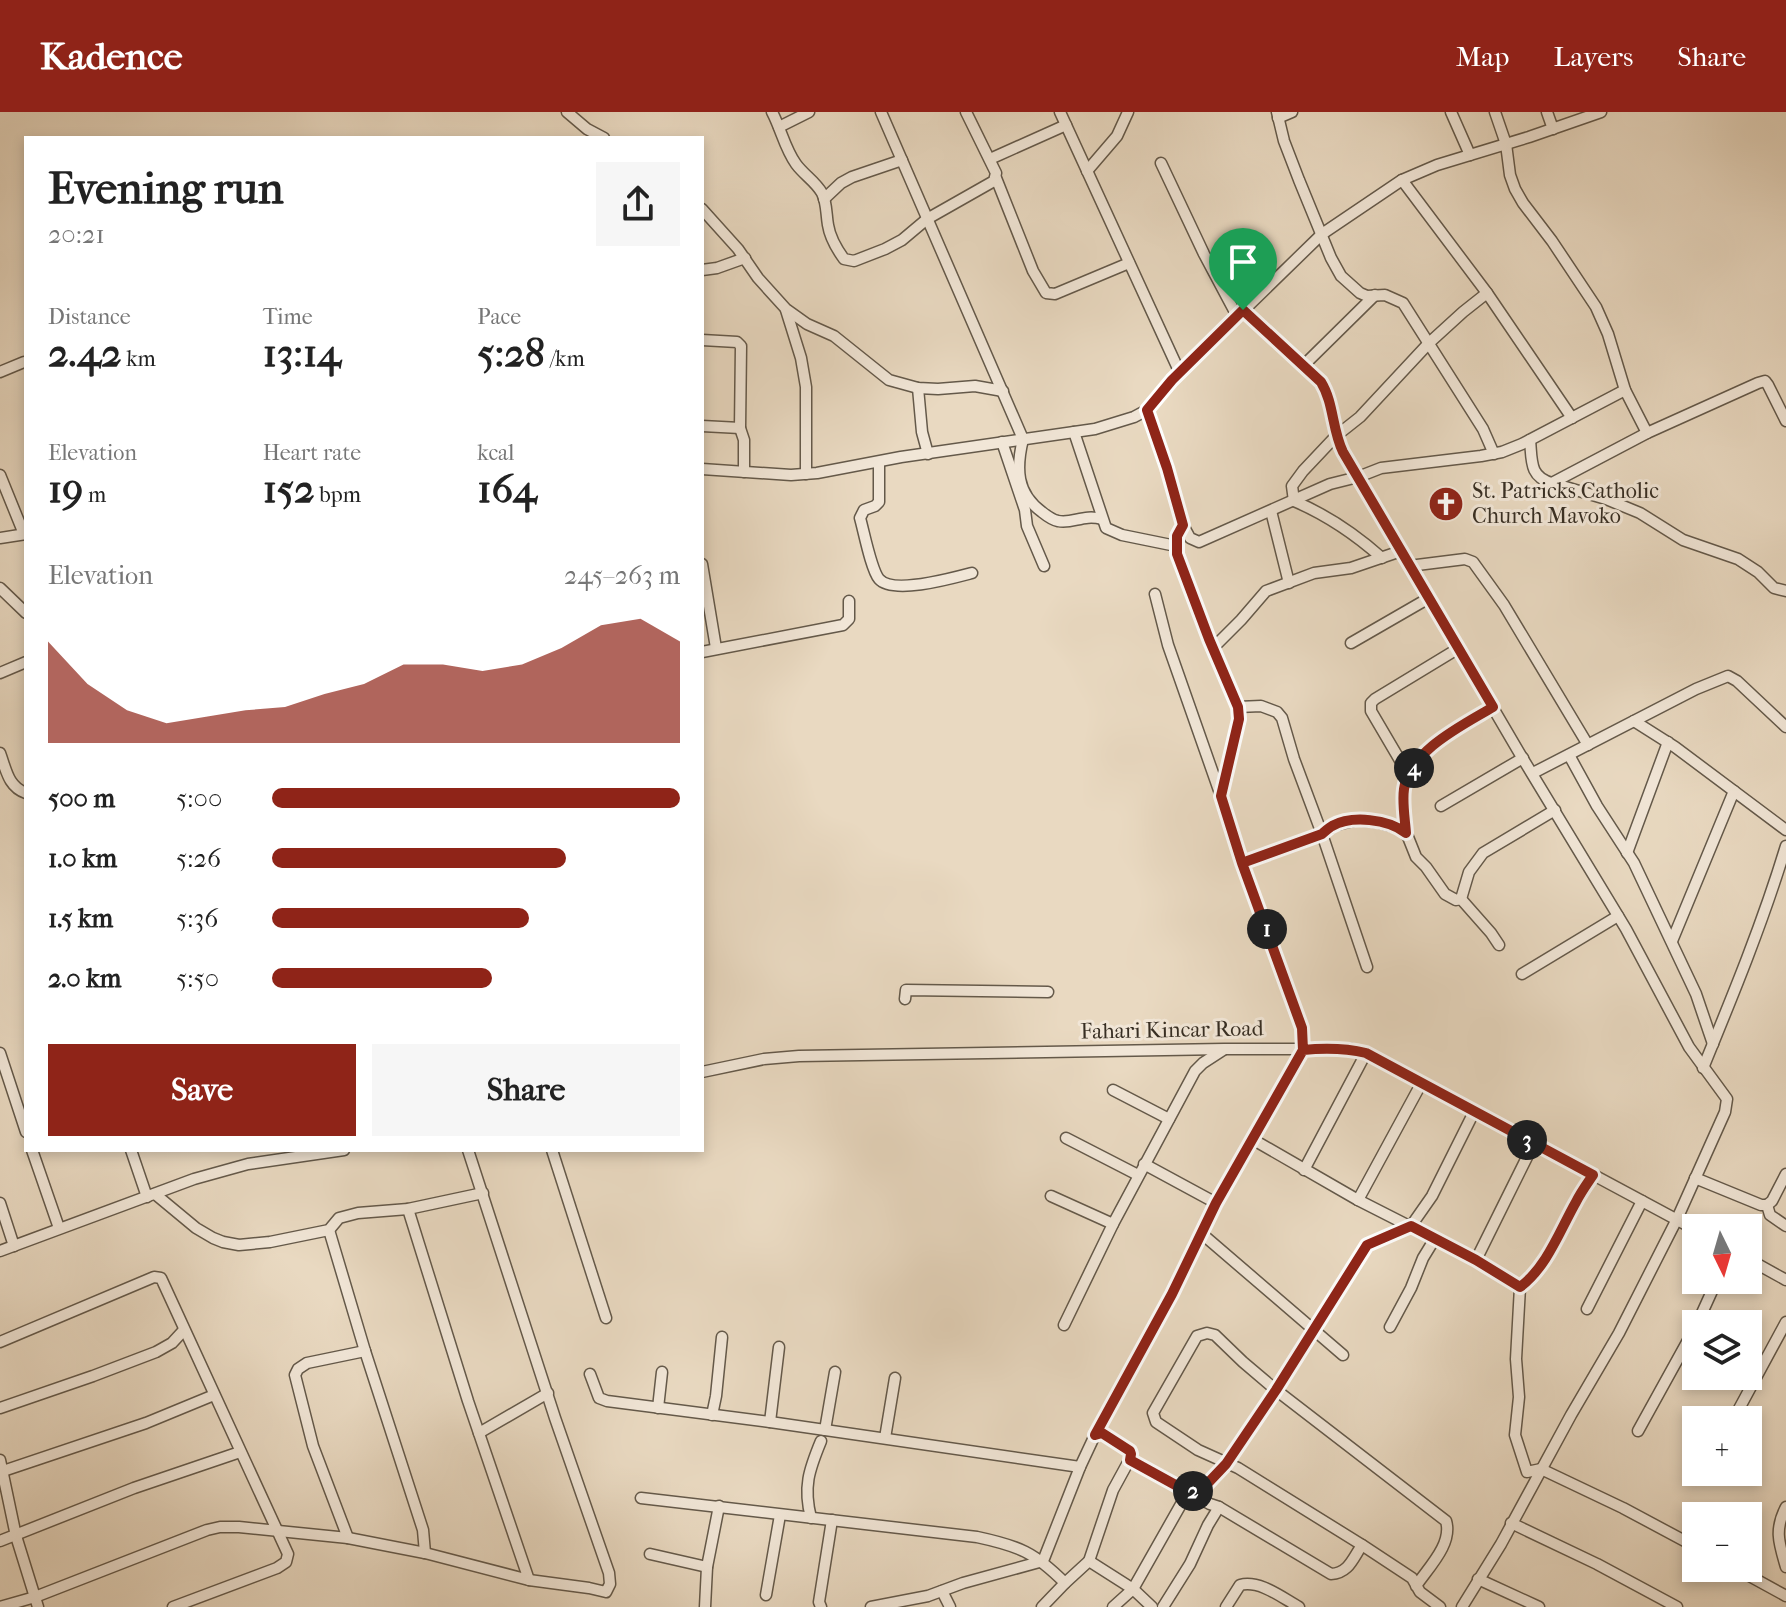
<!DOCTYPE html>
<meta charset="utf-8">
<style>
body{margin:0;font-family:"IM FELL French Canon",serif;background:#f6f6f6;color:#222;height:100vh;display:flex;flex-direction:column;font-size:30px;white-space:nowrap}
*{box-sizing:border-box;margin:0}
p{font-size:26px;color:#767676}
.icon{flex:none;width:44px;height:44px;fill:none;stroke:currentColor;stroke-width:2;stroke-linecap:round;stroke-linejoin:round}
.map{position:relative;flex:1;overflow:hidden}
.panel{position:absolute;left:24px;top:24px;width:680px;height:1016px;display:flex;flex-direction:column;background:#fff;border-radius:0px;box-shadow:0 4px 12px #0003}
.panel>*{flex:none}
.needle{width:52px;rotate:175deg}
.controls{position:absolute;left:1682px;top:1102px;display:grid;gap:16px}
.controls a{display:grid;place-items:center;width:80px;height:80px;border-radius:0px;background:#fff;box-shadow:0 4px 12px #0003;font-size:40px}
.pin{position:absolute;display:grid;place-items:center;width:68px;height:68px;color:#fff;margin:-82px -34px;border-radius:50% 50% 50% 0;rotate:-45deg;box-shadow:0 0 8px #0007}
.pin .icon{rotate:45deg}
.km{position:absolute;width:40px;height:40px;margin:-20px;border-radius:50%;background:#222;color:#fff;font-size:22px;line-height:40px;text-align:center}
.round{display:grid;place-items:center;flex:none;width:84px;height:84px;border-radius:0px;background:#f6f6f6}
.summary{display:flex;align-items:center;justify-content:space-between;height:136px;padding:0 24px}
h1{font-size:44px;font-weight:800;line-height:60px}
.figures{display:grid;grid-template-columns:repeat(3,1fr);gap:12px;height:136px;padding:8px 24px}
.figures div{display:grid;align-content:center}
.figures b{font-size:40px;font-weight:800}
.figures small{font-size:22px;font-weight:400}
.figures p{font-size:22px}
.chart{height:224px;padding:16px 24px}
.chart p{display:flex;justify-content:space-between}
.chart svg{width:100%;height:144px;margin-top:8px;fill:#8f2418;opacity:.7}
.action{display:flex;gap:16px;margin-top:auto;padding:16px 24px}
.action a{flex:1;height:92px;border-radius:0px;background:#8f2418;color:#fff;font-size:32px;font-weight:800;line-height:92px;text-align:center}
.action a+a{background:#f6f6f6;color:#222}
ul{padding:0 24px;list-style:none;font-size:26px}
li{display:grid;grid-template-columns:128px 96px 1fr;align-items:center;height:60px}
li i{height:20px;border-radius:10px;background:#8f2418}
header{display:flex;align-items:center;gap:48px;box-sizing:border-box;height:112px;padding:0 40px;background:#8f2418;color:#fff}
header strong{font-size:38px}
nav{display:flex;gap:44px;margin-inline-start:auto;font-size:28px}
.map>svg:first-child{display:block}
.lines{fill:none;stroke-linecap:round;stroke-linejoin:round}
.street-casing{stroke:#64594a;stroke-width:13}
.street{stroke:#f1e6d7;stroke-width:10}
.route-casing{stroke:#fff;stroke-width:16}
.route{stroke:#8f2418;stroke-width:10}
.labels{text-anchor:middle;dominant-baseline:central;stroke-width:6;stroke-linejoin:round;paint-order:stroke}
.poi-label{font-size:22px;fill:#372e23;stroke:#f1e6d7;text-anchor:start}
.street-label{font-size:22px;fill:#372e23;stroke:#f1e6d7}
</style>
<header>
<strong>Kadence</strong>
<nav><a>Map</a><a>Layers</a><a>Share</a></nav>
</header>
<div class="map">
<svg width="1786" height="1495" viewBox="0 0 1786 1495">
<rect width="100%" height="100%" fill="#e9d9c1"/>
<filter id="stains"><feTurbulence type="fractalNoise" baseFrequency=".0025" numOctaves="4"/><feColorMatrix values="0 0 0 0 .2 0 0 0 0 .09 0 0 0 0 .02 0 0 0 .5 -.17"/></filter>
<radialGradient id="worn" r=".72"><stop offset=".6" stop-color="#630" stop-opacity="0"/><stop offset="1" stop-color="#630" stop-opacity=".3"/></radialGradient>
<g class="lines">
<defs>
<g id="street">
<path d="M567,0L587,17L604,26"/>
<path d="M772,0C781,17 785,37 796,52C804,63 815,69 822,81C827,91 826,102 828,113C830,126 836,136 844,147L854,149L885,137L902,128L927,107L994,69L996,61L966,0"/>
<path d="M881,0L1023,327C1016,356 1016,381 1042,400C1047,404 1052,408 1058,409C1073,412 1083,402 1102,407"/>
<path d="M1060,0L1180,261"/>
<path d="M1277,0L1284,29L1299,68L1331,146L1341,164L1360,181L1367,184L1385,183L1403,191L1483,317L1494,342"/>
<path d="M1451,0L1470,43"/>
<path d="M1495,0L1506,32L1510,63L1515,77L1523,91L1552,129L1596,195L1608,222L1625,278L1647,321"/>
<path d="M1547,0L1553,17"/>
<path d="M1278,6L1292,0"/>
<path d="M779,15L809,0"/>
<path d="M990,47L1066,13"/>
<path d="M1161,51L1204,142L1237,204"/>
<path d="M1087,59L1117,24L1128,0"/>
<path d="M996,66L1033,159L1046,181L1055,182L1129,151"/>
<path d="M1402,68L1487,181L1572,306"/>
<path d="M824,87L841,71L852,65L902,48"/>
<path d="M702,97L738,137L758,166L786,197L807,212L834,224L889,268L918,276L938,277L975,274L1003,279"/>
<path d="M702,158L717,156L745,146"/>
<path d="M786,198L801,246L806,275V362"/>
<path d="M1243,198L1321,270C1333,292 1332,318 1343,340L1520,642L1626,817L1689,935L1727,987L1725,1000L1677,1107L1619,1221L1571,1303L1501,1432L1462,1495"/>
<path d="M702,228L737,230L741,234L740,316L744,328V360"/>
<path d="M1304,253L1375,183"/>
<path d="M0,260L24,250"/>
<path d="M918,276L922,320L928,342"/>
<path d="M1147,298L1167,356L1183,413L1190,426L1199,430L1330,372L1358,365L1381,356L1481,344L1502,340L1522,332L1625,278"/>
<path d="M702,314L740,316"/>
<path d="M1074,320L1106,416L1122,423L1176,434"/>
<path d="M1530,328C1532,348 1529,365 1552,371L1647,321L1758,271L1765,269L1768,273L1786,309"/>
<path d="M1002,330L1025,398L1027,414L1044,454"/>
<path d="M879,350V390L875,394L864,398L860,406C864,420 871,457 879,467C893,483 953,466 972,461"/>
<path d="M702,357L791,363L817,361L901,345L1095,317L1134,305L1147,298L1172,268L1322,122L1402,68L1437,53L1529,25L1601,0"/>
<path d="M0,363L24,422"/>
<path d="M1552,371L1606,387L1640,401L1683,428L1738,447L1758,460L1774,476L1786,479"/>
<path d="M1271,399L1289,471"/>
<path d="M1183,413L1177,424V442L1209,527L1238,595L1239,607L1222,682"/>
<path d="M0,426L26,422"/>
<path d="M1382,446C1355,422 1327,403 1294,389L1292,374L1303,359L1336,324L1360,305L1429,231L1463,200L1487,181"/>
<path d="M702,452L716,536"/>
<path d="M1409,454L1465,447L1473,450L1504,493L1588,633"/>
<path d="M0,476L26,501"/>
<path d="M1351,531L1429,486"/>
<path d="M1213,536L1241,508L1266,479L1314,461L1351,456L1401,439"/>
<path d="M702,540L843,513L849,507V489"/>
<path d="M0,561L26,550"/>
<path d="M1238,595L1261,594L1277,600L1282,606L1294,647L1322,722L1367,855"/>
<path d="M1634,609L1675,635L1786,718"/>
<path d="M0,641C6,657 8,675 26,681"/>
<path d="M1569,643L1597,694L1634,751L1696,882L1713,932"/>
<path d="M1533,661L1696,577L1728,564L1737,569L1786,615"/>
<path d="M1408,662L1371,599V591L1375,587L1459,536"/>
<path d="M1441,694L1523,646"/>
<path d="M1406,721C1405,707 1402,691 1404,677C1409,639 1463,613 1493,595"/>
<path d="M1627,741L1668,630"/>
<path d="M1242,751L1322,722L1332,714L1357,708L1377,710L1402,717L1408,725L1416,745L1426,755L1445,782L1456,788L1461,787L1491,821L1499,833"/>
<path d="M1461,787L1469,760L1483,741L1555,698"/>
<path d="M1672,829L1734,679"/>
<path d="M1522,862L1618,804"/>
<path d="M905,887L906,878L1048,880"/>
<path d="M0,941L26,1020"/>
<path d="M1703,956C1733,883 1763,810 1786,734"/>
<path d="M702,960L764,947L799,944L1224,937H1351L1366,941L1696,1118"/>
<path d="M1113,978L1169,1007"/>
<path d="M1066,1026L1138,1063"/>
<path d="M1252,1027L1358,1088L1476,1148L1520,1175"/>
<path d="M32,1038L59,1116"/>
<path d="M131,1038L147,1085"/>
<path d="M552,1038L606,1206"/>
<path d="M1144,1052L1216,1091"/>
<path d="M1304,1058L1366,941"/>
<path d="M1593,1063C1587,1072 1581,1080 1576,1090C1560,1118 1547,1155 1520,1175L1516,1247L1519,1285L1515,1323L1527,1360L1541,1357L1623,1396L1696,1435"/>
<path d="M1695,1066L1761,1093H1767"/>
<path d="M155,1082L196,1116L213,1126L223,1130L239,1133L270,1130L329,1118L339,1106L358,1101L408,1097L483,1081"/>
<path d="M1051,1084L1113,1112"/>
<path d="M1358,1088L1421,972"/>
<path d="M0,1091L14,1134"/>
<path d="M1767,1093L1772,1089L1786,1062"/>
<path d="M1767,1093L1770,1103L1786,1114"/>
<path d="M408,1097L468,1289L529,1468"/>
<path d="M329,1118L365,1239L423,1418L425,1441"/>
<path d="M1201,1121L1343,1243"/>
<path d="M0,1139L194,1067L248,1052L344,1038"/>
<path d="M1748,1147L1786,1168"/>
<path d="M1476,1148L1534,1031"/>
<path d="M1587,1197L1642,1089"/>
<path d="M1697,1212L1717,1168"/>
<path d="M1064,1213L1113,1112L1195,959L1203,951L1223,938"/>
<path d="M1390,1215L1411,1176L1423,1146L1434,1128"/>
<path d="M0,1230L154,1165L161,1166L288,1442L286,1450L277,1456L173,1495"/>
<path d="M590,1262L599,1286L607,1289L770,1310L1080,1355"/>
<path d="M0,1296L93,1264L156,1240L172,1231L184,1218"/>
<path d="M658,1296L662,1260"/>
<path d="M712,1303L716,1284L722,1225"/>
<path d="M1733,1308L1786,1210"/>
<path d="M770,1310L779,1235"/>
<path d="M825,1318L835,1260"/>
<path d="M1638,1319L1696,1214"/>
<path d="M479,1321L548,1281"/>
<path d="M885,1326L895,1266"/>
<path d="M0,1348L16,1424L38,1495"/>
<path d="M1130,1348L1210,1392L1219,1395L1331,1462C1349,1461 1353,1446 1362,1433"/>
<path d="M0,1360L146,1311L214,1283"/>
<path d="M641,1386L977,1425C1019,1434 1034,1440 1065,1471"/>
<path d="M1786,1395C1774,1418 1779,1431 1786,1455"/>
<path d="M811,1406C803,1375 809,1358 821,1329"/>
<path d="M1511,1411L1597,1452L1677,1495"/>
<path d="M348,1426L313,1334L295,1263L298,1257L307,1251L365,1239"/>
<path d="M0,1429L134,1376L240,1340"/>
<path d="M650,1442L707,1455"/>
<path d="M1089,1449L1133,1477L1152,1495"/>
<path d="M1735,1456L1786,1484"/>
<path d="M1478,1467L1539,1495"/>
<path d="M1416,1474C1428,1456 1453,1432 1446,1409L1276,1278L1243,1250L1215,1223L1207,1221L1197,1224L1153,1301L1156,1310L1198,1338L1238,1356L1362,1433L1412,1466L1420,1480L1440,1495"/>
<path d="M942,1479L950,1495"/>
<path d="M766,1483L780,1403"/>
<path d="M0,1495L35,1485L207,1418L220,1415H239L348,1426L425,1441L529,1468L589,1476L606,1480L610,1472L609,1461L555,1306L468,1038"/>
<path d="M705,1495L707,1455L719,1394"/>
<path d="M821,1495L819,1490L832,1408"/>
<path d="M871,1495L928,1484L963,1471L1043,1449L1080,1355L1095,1323L1172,1182L1216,1091L1303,938L1302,916L1242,751L1221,684L1168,533L1155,482"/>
<path d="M1042,1495L1065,1471L1089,1449L1113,1378L1131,1345L1130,1339L1102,1321L1095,1323"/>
<path d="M1113,1495L1133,1477L1184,1387L1190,1381L1207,1372L1226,1352L1276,1278L1367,1133L1411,1114L1432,1084L1474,1000"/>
<path d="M1163,1495L1190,1452L1208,1413L1219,1395"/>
<path d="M1226,1495L1240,1473C1260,1468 1281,1485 1299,1495"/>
</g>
</defs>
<!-- street casing -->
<use href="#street" class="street-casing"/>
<!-- street -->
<use href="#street" class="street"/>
</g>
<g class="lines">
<defs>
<path id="route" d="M1243,198L1172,268L1147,298L1167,356L1183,413L1177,424V442L1209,527L1238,595L1239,607L1221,684L1242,751L1302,916L1303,938L1216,1091L1172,1182L1095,1323L1102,1321L1130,1339L1131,1342L1130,1348L1190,1381L1207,1372L1226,1352L1276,1278L1367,1133L1411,1114L1476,1148L1520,1175C1547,1155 1560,1118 1576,1090C1581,1080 1587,1072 1593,1063L1366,941C1345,936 1324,936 1303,938L1302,916L1242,751L1322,722C1323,721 1331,714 1332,714C1352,703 1388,707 1406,721C1405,707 1402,691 1404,677C1409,639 1463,613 1493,595L1343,340C1332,318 1334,291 1321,270L1243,198"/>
</defs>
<!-- route casing -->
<use href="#route" class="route-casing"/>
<!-- route -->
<use href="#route" class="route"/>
</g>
<!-- icons -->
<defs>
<symbol id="church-disc" viewBox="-11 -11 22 22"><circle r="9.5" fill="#8f2418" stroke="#f1e6d7"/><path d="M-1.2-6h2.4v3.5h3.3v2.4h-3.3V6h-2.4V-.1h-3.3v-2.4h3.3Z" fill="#fff"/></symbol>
</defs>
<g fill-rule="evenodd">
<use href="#church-disc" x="1426" y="372" width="40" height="40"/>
</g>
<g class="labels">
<!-- poi labels -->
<g class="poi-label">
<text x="1472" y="379">St. Patricks Catholic<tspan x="1472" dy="25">Church Mavoko</tspan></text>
</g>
<!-- street labels -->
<g class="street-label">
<text transform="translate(1172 918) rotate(-1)">Fahari Kincar Road</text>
</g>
</g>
<rect width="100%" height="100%" filter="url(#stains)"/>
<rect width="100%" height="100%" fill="url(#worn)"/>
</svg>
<div class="controls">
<a><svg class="needle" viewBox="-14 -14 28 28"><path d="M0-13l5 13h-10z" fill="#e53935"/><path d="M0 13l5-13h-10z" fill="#767676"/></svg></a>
<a><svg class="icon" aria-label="layers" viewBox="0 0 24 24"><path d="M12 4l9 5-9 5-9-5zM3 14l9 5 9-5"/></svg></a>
<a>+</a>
<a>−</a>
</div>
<div class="pin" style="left:1243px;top:198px;background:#1e9e55"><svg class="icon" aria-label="arrive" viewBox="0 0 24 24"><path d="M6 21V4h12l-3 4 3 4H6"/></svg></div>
<b class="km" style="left:1267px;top:817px">1</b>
<b class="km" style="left:1193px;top:1379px">2</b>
<b class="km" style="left:1527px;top:1028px">3</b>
<b class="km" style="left:1414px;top:656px">4</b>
<section class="panel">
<div class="summary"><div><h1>Evening run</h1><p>20:21</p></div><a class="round"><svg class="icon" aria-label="share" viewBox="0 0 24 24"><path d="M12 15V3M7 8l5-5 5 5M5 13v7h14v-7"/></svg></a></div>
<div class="figures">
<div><p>Distance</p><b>2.42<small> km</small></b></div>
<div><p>Time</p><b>13:14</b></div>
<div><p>Pace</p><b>5:28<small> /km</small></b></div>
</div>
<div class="figures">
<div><p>Elevation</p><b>19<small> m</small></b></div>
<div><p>Heart rate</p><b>152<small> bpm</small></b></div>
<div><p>kcal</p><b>164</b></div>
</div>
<div class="chart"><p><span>Elevation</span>245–263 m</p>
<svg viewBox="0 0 160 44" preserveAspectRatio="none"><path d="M0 44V13L10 26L20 34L30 38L40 36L50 34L60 33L70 29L80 26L90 20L100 20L110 22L120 20L130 15L140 8L150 6L160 13V44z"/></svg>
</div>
<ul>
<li><b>500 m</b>5:00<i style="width:100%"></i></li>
<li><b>1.0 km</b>5:26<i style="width:72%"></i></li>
<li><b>1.5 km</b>5:36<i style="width:63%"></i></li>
<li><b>2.0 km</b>5:50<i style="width:54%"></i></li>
</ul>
<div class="action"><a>Save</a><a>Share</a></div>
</section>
</div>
